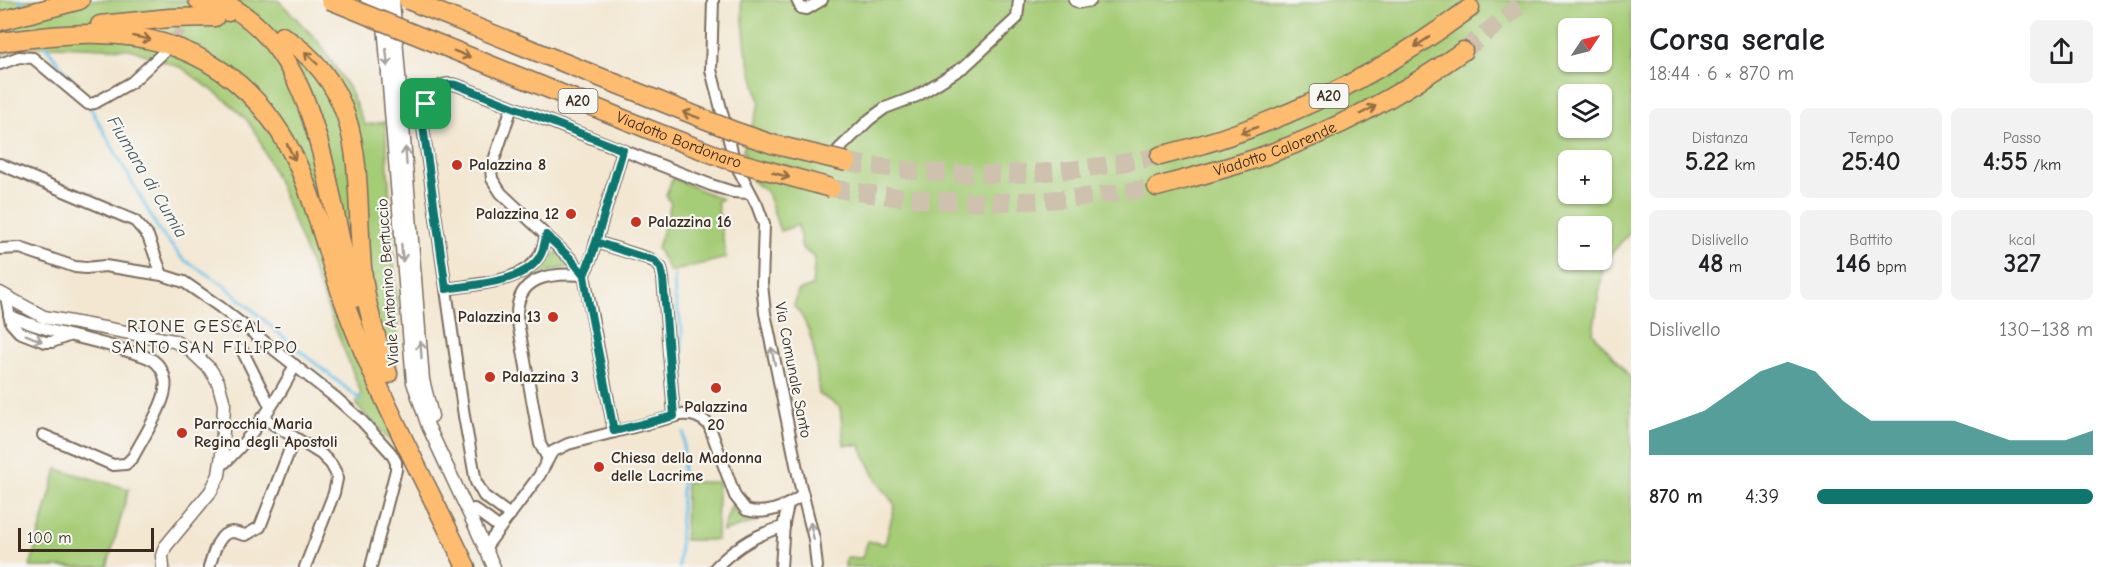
<!DOCTYPE html>
<html lang="it">
<meta charset="utf-8">
<style>
body{margin:0;font-family:"Comic Neue",sans-serif;background:#f2f2f2;color:#202124;height:100vh;display:flex;flex-direction:column;font-size:22px;white-space:nowrap}
*{box-sizing:border-box;margin:0}
p{font-size:20px;color:#757577}
.icon{flex:none;width:33px;height:33px;fill:none;stroke:currentColor;stroke-width:2;stroke-linecap:round;stroke-linejoin:round}
.map{position:relative;flex:1;overflow:hidden}
.details{display:flex;flex-direction:column;background:#fff;width:480px}
.details>*{flex:none}
.needle{width:39px;rotate:55deg}
.buttons{position:absolute;left:1558px;top:18px;display:grid;gap:12px}
.buttons a{display:grid;place-items:center;width:54px;height:54px;border-radius:9px;background:#fff;box-shadow:0 2px 4px #0004;font-size:30px}
.scale{position:absolute;left:18px;bottom:15px;width:136px;box-sizing:border-box;padding-left:6px;border:3px solid #3b2a1e;border-top:0;font-size:16px;line-height:21px;white-space:nowrap;color:#3b2a1e;-webkit-text-stroke:4px #f6f6f2;paint-order:stroke}
.pin{position:absolute;display:grid;place-items:center;width:51px;height:51px;color:#fff;margin:-26px;border-radius:12px;box-shadow:0 3px 9px #0006}
.round{display:grid;place-items:center;flex:none;width:63px;height:63px;border-radius:9px;background:#f2f2f2}
.overview{display:flex;align-items:center;justify-content:space-between;height:102px;padding:0 18px}
h1{font-size:33px;font-weight:600;line-height:45px}
.figures{display:grid;grid-template-columns:repeat(3,1fr);gap:9px;height:102px;padding:6px 18px}
.figures div{display:grid;align-content:center;border-radius:9px;background:#f2f2f2;text-align:center}
.figures b{font-size:26px;font-weight:600}
.figures small{font-size:16px;font-weight:400}
.figures p{font-size:16px}
.chart{height:168px;padding:12px 18px}
.chart p{display:flex;justify-content:space-between}
.chart svg{width:100%;height:108px;margin-top:6px;fill:#0f766e;opacity:.7}
ul{padding:0 18px;list-style:none;font-size:20px}
li{display:grid;grid-template-columns:96px 72px 1fr;align-items:center;height:45px}
li i{height:15px;border-radius:8px;background:#0f766e}
main{display:flex;flex:1;min-height:0}
.map>svg:first-child{display:block}
.green{fill:#a5cc76;stroke:#707b4a;stroke-width:1.5;fill-rule:evenodd}
.lines{fill:none;stroke-linecap:round;stroke-linejoin:round}
.stream{stroke:#6ac0e7;stroke-width:3}
.minor-tunnel{stroke:#cec1ae;stroke-width:10;stroke-dasharray:10 5;stroke-linecap:butt}
.motorway-tunnel{stroke:#cec1ae;stroke-width:18;stroke-dasharray:18 9;stroke-linecap:butt}
.minor-casing{stroke:#7b6c5d;stroke-width:14}
.tertiary-casing{stroke:#7b6c5d;stroke-width:15}
.motorway-casing{stroke:#7b6c5d;stroke-width:21}
.minor{stroke:#fff;stroke-width:10}
.tertiary{stroke:#fff;stroke-width:12}
.motorway{stroke:#fdbc6f;stroke-width:18}
.motorway-bridge-casing{stroke:#7b6c5d;stroke-width:21;stroke-linecap:butt}
.motorway-bridge{stroke:#fdbc6f;stroke-width:18}
.oneway{stroke:#926c42}
.oneway2{stroke:#a79f9a}
.route-casing{stroke:#fff;stroke-width:12}
.route{stroke:#0f766e;stroke-width:8}
.poi-dot{fill:#c8321e;stroke:#f6f6f2;stroke-width:2}
.labels{text-anchor:middle;dominant-baseline:central;stroke-width:4.5;stroke-linejoin:round;paint-order:stroke}
.shield{fill:#f6f6f2;stroke:#73675e;stroke-width:1.5}
.shield-label{font-size:15px;font-weight:bold;fill:#3b2a1e}
.street-label{font-size:16px;fill:#3b2a1e;stroke:#f6f6f2}
.poi-label{font-size:16px;font-weight:bold;fill:#3b2a1e;stroke:#f6f6f2;text-anchor:start}
.water-label{font-size:18px;font-style:italic;fill:#49575a;stroke:#f6f6f2}
.neighbourhood-label{font-size:18px;letter-spacing:1.5px;fill:#3b2a1e;stroke:#f6f6f2}
</style>
<main>
<div class="map">
<svg width="1631" height="567" viewBox="0 0 1631 567">
<rect width="100%" height="100%" fill="#f6f6f2"/>
<filter id="ink" filterUnits="userSpaceOnUse"><feTurbulence type="fractalNoise" baseFrequency=".0167" numOctaves="2"/><feDisplacementMap in="SourceGraphic" scale="12" xChannelSelector="R" yChannelSelector="G"/><feConvolveMatrix kernelMatrix="1 2 1 2 8 2 1 2 1" color-interpolation-filters="sRGB"/></filter>
<filter id="wash" filterUnits="userSpaceOnUse"><feTurbulence type="fractalNoise" baseFrequency=".008" numOctaves="4" result="noise"/><feDisplacementMap in="SourceGraphic" scale="24" xChannelSelector="R" yChannelSelector="G"/><feGaussianBlur stdDeviation="1.35" result="paint"/><feColorMatrix in="noise" values="0 0 0 0 0 0 0 0 0 0 0 0 0 0 0 0 0 1.4 0 .05"/><feComposite in="paint" operator="in"/></filter>
<g filter="url(#wash)">
<rect width="100%" height="100%" fill="#f3e7d2"/>
<!-- green -->
<g class="green">
<path d="M0,0H278L318,41L348,87L365,125L385,122L398,324L396,378L375,389L408,459L356,405L361,393L279,184L258,137L247,120L228,102L182,68L130,49L58,46L23,48L0,55Z"/>
<path d="M741,0H1631V231L1604,262L1593,333L1631,378V567H845L846,557L862,558L868,541L885,544L895,505L877,481L860,445H844L840,407L819,394C816,365 815,328 794,306L798,291L812,286L815,258L802,248L798,225L780,231L767,192L752,181L743,150L760,103L746,50ZM1569,28H1602V62H1569ZM1569,94H1602V128H1569ZM1569,160H1602V194H1569ZM1569,226H1602V260H1569Z"/>
<path d="M673,178L722,199L717,202L726,258L670,272L657,248L671,204L666,195Z"/>
<path d="M557,252L571,266L527,277Z"/>
<path d="M57,469L129,489L107,567H30Z"/>
<path d="M686,482H718L717,540H685Z"/>
<path d="M731,506L743,518L758,521L722,532Z"/>
</g>
<g class="lines">
<!-- stream -->
<g class="stream">
<path d="M20,0L23,4"/>
<path d="M44,44L80,91"/>
<path d="M90,107L160,232L183,259L224,285L290,343L361,400"/>
<path d="M674,276L675,298L682,329L683,405"/>
<path d="M679,567L684,433"/>
</g>
</g>
</g>
<g filter="url(#ink)">
<g class="lines">
<!-- minor-tunnel -->
<path class="minor-tunnel" d="M166,49L191,17"/>
<!-- motorway-tunnel -->
<g class="motorway-tunnel">
<path d="M1463,51L1527,0"/>
<path d="M847,162C958,180 1049,178 1160,156"/>
<path d="M831,188C945,207 1043,206 1157,187"/>
</g>
<defs>
<g id="minor">
<path d="M366,0L388,9"/>
<path d="M713,0L711,70L735,163L757,205L764,224L762,284L765,313L800,484L814,539L817,567"/>
<path d="M797,0L801,8L807,9L822,0"/>
<path d="M0,64L19,57L33,58L88,104L95,103L132,82L163,53"/>
<path d="M512,107L491,169L492,179L501,193L570,258L584,275"/>
<path d="M838,150L870,119L885,108L917,96L965,66L1017,18L1019,0"/>
<path d="M0,164L135,221L148,236L162,275"/>
<path d="M596,242L650,259L661,268L663,278L674,416"/>
<path d="M0,249L20,248L75,267L86,268L105,266L162,275L184,282L220,307L336,398L362,421L391,453L396,462V470L371,567"/>
<path d="M446,289C474,284 521,283 538,258C543,251 544,243 546,235"/>
<path d="M6,297L11,323L19,332L45,342H52L68,336"/>
<path d="M9,315C46,333 85,337 124,350C133,353 146,355 154,361C163,368 167,380 165,390C163,407 142,440 133,457L126,464L113,465L43,435"/>
<path d="M242,350L270,406"/>
<path d="M262,417L321,454L331,464L336,473L337,479L334,493L305,567"/>
<path d="M614,431L584,275L591,259L623,150"/>
<path d="M548,459L540,444L517,317C516,275 551,273 584,275"/>
<path d="M220,467C248,442 279,399 295,365"/>
<path d="M474,509L500,528"/>
<path d="M510,515L484,496L476,482L464,416L423,127C423,106 431,79 457,85L711,185L733,192L749,193"/>
<path d="M485,548L539,476L552,452L568,444L680,415C692,414 700,416 709,425L735,496L746,510C766,516 787,506 803,495"/>
<path d="M209,567C213,556 217,533 232,532C237,532 242,535 246,535L260,527L290,449"/>
<path d="M716,567C736,547 757,533 784,527"/>
<path d="M781,567L784,523L788,505"/>
</g>
<g id="tertiary">
<path d="M382,0L413,382L428,426L494,567"/>
<path d="M393,0L423,380L432,416"/>
<path d="M1075,0L1080,2L1090,0"/>
<path d="M0,293L44,317L174,341L190,350L210,369L218,382L224,404L222,454L219,475L211,491L165,547L162,556L163,567"/>
</g>
<g id="motorway">
<path d="M198,0L228,12"/>
<path d="M218,0C326,49 324,200 355,298"/>
<path d="M0,21L80,0"/>
<path d="M100,25L170,18L215,17"/>
<path d="M282,36C370,91 354,178 362,267C365,304 376,338 388,374"/>
<path d="M0,42C33,38 66,33 99,34C193,35 263,85 300,170C318,212 328,256 343,299C376,391 424,479 466,567"/>
<path d="M1160,156C1274,128 1376,78 1470,8"/>
<path id="s1" d="M1157,187C1193,177 1230,168 1266,155C1337,130 1402,94 1463,51"/>
</g>
</defs>
<!-- minor casing -->
<use href="#minor" class="minor-casing"/>
<!-- tertiary casing -->
<use href="#tertiary" class="tertiary-casing"/>
<!-- motorway casing -->
<use href="#motorway" class="motorway-casing"/>
<!-- minor -->
<use href="#minor" class="minor"/>
<!-- tertiary -->
<use href="#tertiary" class="tertiary"/>
<!-- motorway -->
<use href="#motorway" class="motorway"/>
<defs>
<g id="motorway-bridge">
<path id="s2" d="M330,0L653,131L726,159L831,188"/>
<path d="M408,0L734,131L772,144L847,162"/>
</g>
</defs>
<!-- motorway-bridge casing -->
<use href="#motorway-bridge" class="motorway-bridge-casing"/>
<!-- motorway-bridge -->
<use href="#motorway-bridge" class="motorway-bridge"/>
</g>
<!-- one-way arrows -->
<defs><path id="oneway-shaft" d="M-6 0H5M1.5-3L5.5 0L1.5 3" fill="none" stroke-width="1.6" stroke-linecap="round" stroke-linejoin="round" transform="scale(1.5)"/></defs>
<g class="oneway">
<use href="#oneway-shaft" transform="translate(142 38) rotate(11)"/>
<use href="#oneway-shaft" transform="translate(1422 42) rotate(146)"/>
<use href="#oneway-shaft" transform="translate(462 54) rotate(22)"/>
<use href="#oneway-shaft" transform="translate(311 58) rotate(-136)"/>
<use href="#oneway-shaft" transform="translate(1368 110) rotate(-28)"/>
<use href="#oneway-shaft" transform="translate(691 115) rotate(-159)"/>
<use href="#oneway-shaft" transform="translate(1249 130) rotate(160)"/>
<use href="#oneway-shaft" transform="translate(291 152) rotate(63)"/>
<use href="#oneway-shaft" transform="translate(781 175) rotate(16)"/>
</g>
<g class="oneway2">
<use href="#oneway-shaft" transform="translate(387 58) rotate(85)"/>
<use href="#oneway-shaft" transform="translate(406 156) rotate(-94)"/>
<use href="#oneway-shaft" transform="translate(402 253) rotate(86)"/>
<use href="#oneway-shaft" transform="translate(34 338) rotate(22)"/>
<use href="#oneway-shaft" transform="translate(421 350) rotate(-94)"/>
<use href="#oneway-shaft" transform="translate(773 356) rotate(-102)"/>
<use href="#oneway-shaft" transform="translate(812 531) rotate(-102)"/>
</g>
</g>
<g class="lines" filter="url(#ink)">
<defs>
<path id="route" d="M426,104L423,126L446,289C475,284 527,283 541,254C544,248 545,241 546,235L570,258L584,275L596,242L655,261L661,268L663,278L674,416L614,431L587,294L584,275L591,259L623,150L457,85C442,82 431,90 426,104"/>
</defs>
<!-- route casing -->
<use href="#route" class="route-casing"/>
<!-- route -->
<use href="#route" class="route"/>
</g>
<!-- markers -->
<g class="poi-dot">
<circle cx="457" cy="165" r="6"/>
<circle cx="571" cy="214" r="6"/>
<circle cx="636" cy="222" r="6"/>
<circle cx="553" cy="317" r="6"/>
<circle cx="490" cy="377" r="6"/>
<circle cx="716" cy="388" r="6"/>
<circle cx="182" cy="433" r="6"/>
<circle cx="599" cy="467" r="6"/>
</g>
<g class="labels">
<!-- shield labels -->
<g class="shield">
<rect x="1309.5" y="84" width="39" height="24" rx="4.5"/>
<rect x="558.5" y="89" width="39" height="24" rx="4.5"/>
</g>
<g class="shield-label">
<text x="1329" y="96">A20</text>
<text x="578" y="101">A20</text>
</g>
<!-- street labels -->
<g class="street-label">
<text stroke="none"><textPath href="#s2" startOffset="376">Viadotto Bordonaro</textPath></text>
<text stroke="none"><textPath href="#s1" startOffset="124">Viadotto Calorende</textPath></text>
<text transform="translate(388 282) rotate(-94)">Viale Antonino Bertuccio</text>
<text transform="translate(793 370) rotate(79)">Via Comunale Santo</text>
</g>
<!-- poi labels -->
<g class="poi-label">
<text x="469" y="165">Palazzina 8</text>
<text x="559" y="214" text-anchor="end">Palazzina 12</text>
<text x="648" y="222">Palazzina 16</text>
<text x="541" y="317" text-anchor="end">Palazzina 13</text>
<text x="502" y="377">Palazzina 3</text>
<text x="716" y="407" text-anchor="middle">Palazzina<tspan x="716" dy="18">20</tspan></text>
<text x="194" y="424">Parrocchia Maria<tspan x="194" dy="18">Regina degli Apostoli</tspan></text>
<text x="611" y="458">Chiesa della Madonna<tspan x="611" dy="18">delle Lacrime</tspan></text>
</g>
<!-- water labels -->
<g class="water-label">
<text transform="translate(147 177) rotate(59)">Fiumara di Cumia</text>
</g>
<!-- neighbourhood labels -->
<g class="neighbourhood-label">
<text x="205" y="326">RIONE GESCAL -<tspan x="205" dy="21">SANTO SAN FILIPPO</tspan></text>
</g>
</g>
</svg>
<div class="buttons">
<a><svg class="needle" viewBox="-14 -14 28 28"><path d="M0-13l5 13h-10z" fill="#e53935"/><path d="M0 13l5-13h-10z" fill="#757577"/></svg></a>
<a><svg class="icon" aria-label="layers" viewBox="0 0 24 24"><path d="M12 4l9 5-9 5-9-5zM3 14l9 5 9-5"/></svg></a>
<a>+</a>
<a>−</a>
</div>
<div class="scale">100 m</div>
<div class="pin" style="left:426px;top:104px;background:#1e9e55"><svg class="icon" aria-label="arrive" viewBox="0 0 24 24"><path d="M6 21V4h12l-3 4 3 4H6"/></svg></div>
</div>
<section class="details">
<div class="overview"><div><h1>Corsa serale</h1><p>18:44 · 6 × 870 m</p></div><a class="round"><svg class="icon" aria-label="share" viewBox="0 0 24 24"><path d="M12 15V3M7 8l5-5 5 5M5 13v7h14v-7"/></svg></a></div>
<div class="figures">
<div><p>Distanza</p><b>5.22<small> km</small></b></div>
<div><p>Tempo</p><b>25:40</b></div>
<div><p>Passo</p><b>4:55<small> /km</small></b></div>
</div>
<div class="figures">
<div><p>Dislivello</p><b>48<small> m</small></b></div>
<div><p>Battito</p><b>146<small> bpm</small></b></div>
<div><p>kcal</p><b>327</b></div>
</div>
<div class="chart"><p><span>Dislivello</span>130–138 m</p>
<svg viewBox="0 0 160 44" preserveAspectRatio="none"><path d="M0 44V34L10 30L20 26L30 18L40 10L50 6L60 10L70 22L80 30L90 30L100 30L110 30L120 34L130 38L140 38L150 38L160 34V44z"/></svg>
</div>
<ul>
<li><b>870 m</b>4:39<i style="width:100%"></i></li>
</ul>
</section>
</main>
